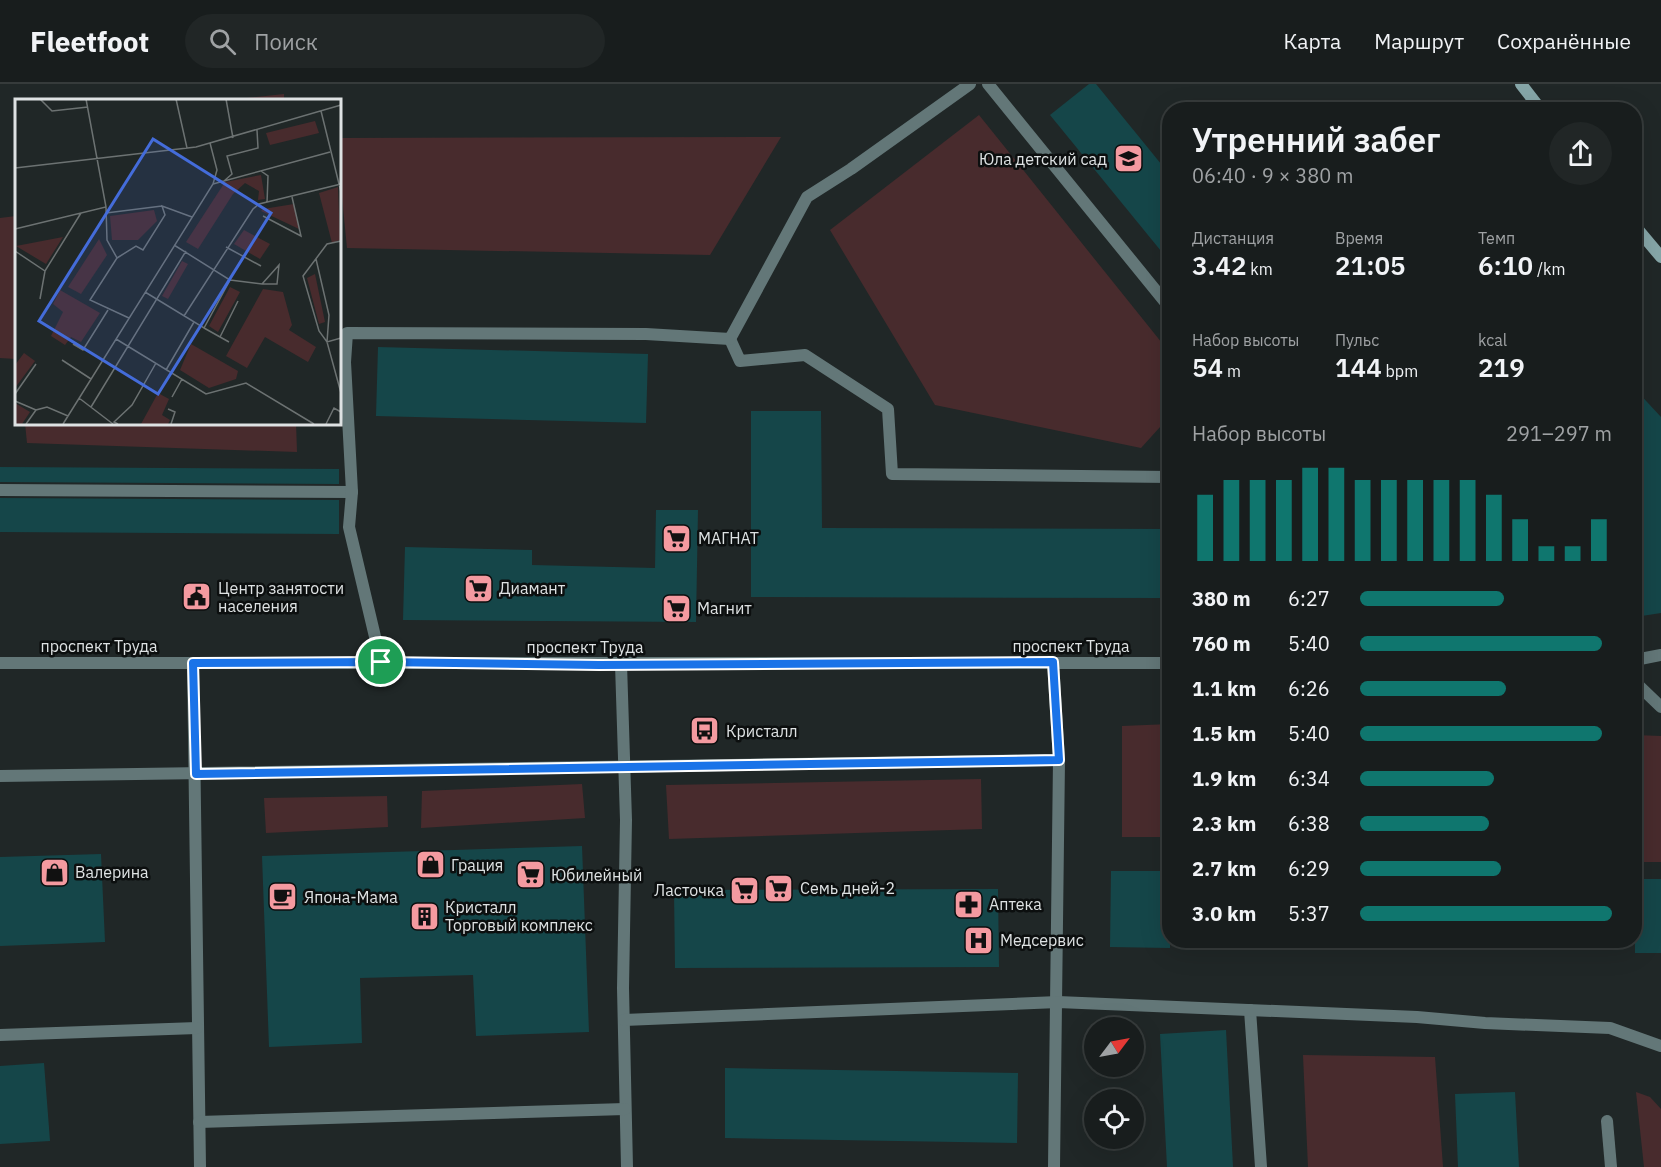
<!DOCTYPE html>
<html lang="ru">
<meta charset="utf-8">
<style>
body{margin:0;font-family:"IBM Plex Sans",sans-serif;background:#212626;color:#f1f3f6;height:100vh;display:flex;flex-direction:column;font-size:22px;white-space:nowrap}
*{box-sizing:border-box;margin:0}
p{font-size:20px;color:#9fa2a4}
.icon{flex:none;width:33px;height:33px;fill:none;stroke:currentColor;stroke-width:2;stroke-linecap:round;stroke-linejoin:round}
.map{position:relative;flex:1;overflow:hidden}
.sheet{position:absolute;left:1162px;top:18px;width:480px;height:846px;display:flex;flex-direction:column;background:#181d1d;border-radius:24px;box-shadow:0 6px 24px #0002,0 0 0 2px #363b3b}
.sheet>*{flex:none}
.needle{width:39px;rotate:58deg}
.fabs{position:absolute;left:1084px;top:933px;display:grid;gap:12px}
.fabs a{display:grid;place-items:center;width:60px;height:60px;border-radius:50%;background:#181d1d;box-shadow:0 6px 24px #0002,0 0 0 2px #363b3b;font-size:30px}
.pin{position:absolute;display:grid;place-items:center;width:51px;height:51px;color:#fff;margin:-26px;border:3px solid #fff;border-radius:50%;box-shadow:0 2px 6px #0007}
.round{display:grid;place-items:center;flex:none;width:63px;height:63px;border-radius:32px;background:#212626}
.head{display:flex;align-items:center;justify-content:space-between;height:102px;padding:0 30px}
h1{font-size:33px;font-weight:600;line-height:45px}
.figures{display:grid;grid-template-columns:repeat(3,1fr);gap:9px;height:102px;padding:6px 30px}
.figures div{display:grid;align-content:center}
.figures b{font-size:26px;font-weight:600}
.figures small{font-size:16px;font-weight:400}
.figures p{font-size:16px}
.chart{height:168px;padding:12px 30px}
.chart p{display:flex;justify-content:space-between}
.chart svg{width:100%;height:108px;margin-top:6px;stroke:#0f766e;stroke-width:6}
ul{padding:0 30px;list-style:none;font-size:20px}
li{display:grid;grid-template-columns:96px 72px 1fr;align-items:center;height:45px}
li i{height:15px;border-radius:8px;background:#0f766e}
header{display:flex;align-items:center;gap:36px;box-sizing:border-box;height:84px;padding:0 30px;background:#181d1d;border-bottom:2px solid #363b3b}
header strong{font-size:28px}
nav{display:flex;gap:33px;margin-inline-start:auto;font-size:21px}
.search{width:420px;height:54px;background:#212626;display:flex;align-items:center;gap:15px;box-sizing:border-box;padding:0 21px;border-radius:33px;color:#9fa2a4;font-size:22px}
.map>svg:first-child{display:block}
.green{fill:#482b2d}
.building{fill:#154649}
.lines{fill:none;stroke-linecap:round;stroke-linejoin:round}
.service{stroke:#637778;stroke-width:12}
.tertiary{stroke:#637778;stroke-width:12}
.secondary{stroke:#86a6a8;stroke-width:12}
.route-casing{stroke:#fff;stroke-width:12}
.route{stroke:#1a73e8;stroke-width:8}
.labels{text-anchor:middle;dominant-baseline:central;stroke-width:5;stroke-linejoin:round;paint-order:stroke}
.poi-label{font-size:16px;fill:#dee2e3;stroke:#0c0f0f;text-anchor:start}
.street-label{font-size:16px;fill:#dee2e3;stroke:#0c0f0f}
.inset-road{fill:none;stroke:#6c7272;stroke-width:1.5}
.view{fill:#446cda;fill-opacity:0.15;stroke:#446cda;stroke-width:3}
.inset-edge{fill:none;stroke:#dee2e3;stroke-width:3}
</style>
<header>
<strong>Fleetfoot</strong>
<div class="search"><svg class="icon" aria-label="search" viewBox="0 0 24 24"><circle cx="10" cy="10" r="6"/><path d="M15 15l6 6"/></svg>Поиск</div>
<nav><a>Карта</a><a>Маршрут</a><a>Сохранённые</a></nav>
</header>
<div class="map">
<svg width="1661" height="1083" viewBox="0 0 1661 1083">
<rect width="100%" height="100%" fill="#202727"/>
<!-- green -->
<g class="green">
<path d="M284,10V16H227Z"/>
<path d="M979,31L1170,269V332L1141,364L935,321L830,146Z"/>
<path d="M781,53L710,171L347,164L339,83V54Z"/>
<path d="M16,132V275L0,274V134Z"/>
<path d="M25,339H296L297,368L27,359Z"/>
<path d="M1170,640V753H1122V642Z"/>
<path d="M1635,651L1661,652V778H1644L1635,755Z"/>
<path d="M981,695L982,745L669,755L666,701Z"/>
<path d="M582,700L585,734L421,744L422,707Z"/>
<path d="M387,712L388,743L266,749L264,714Z"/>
<path d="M1303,971L1435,973L1443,1083H1308Z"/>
<path d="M1636,1008L1650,1013L1661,1025V1083H1644Z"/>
</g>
<!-- building -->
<g class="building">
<path d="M1089,0H1096L1170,91V178L1050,31Z"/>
<path d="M378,263L648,270L646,339L376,332Z"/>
<path d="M1635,305L1661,333V529L1635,533Z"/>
<path d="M751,327H821L822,444L1170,445V514L751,513Z"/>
<path d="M0,383L339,385V400L0,398Z"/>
<path d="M0,414L339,416V450L0,448Z"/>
<path d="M656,426H698L696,538L403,536L405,463L532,466V481L655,484Z"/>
<path d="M582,762L589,948L476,952L473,891L360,894L362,959L269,963L262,772Z"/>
<path d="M101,770L105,858L0,862V773Z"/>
<path d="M1111,787H1170V864L1110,863Z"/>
<rect x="1635" y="795" width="26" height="74"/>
<path d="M998,805L999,883L675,884L674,806Z"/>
<path d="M1226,946L1233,1083H1167L1160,950Z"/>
<path d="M44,979L50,1057L0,1060V982Z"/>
<path d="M725,984L1018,989L1017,1059L725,1054Z"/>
<path d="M1515,1008L1519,1083H1458L1455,1010Z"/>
</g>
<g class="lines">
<!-- service -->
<g class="service">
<path d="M988,0L1170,224"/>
<path d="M730,255L740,277L805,271L888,325L892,390L1170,393"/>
<path d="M0,406L352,408"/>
<path d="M381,578L349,443L352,408L345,278L347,249L646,250L730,255L807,113L851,85L970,0"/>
<path d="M1053,578L1059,676L1054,1083"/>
<path d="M193,579L200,1083"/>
<path d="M621,580L626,736L623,904L627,1083"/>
<path d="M1635,598L1661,623"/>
<path d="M0,692L1059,676"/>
<path d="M1250,926L1261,1083"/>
<path d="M624,936L1058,918L1417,933L1485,939L1610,944L1661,962"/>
<path d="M0,951L197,944"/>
<path d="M1607,1037L1611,1083"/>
<path d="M199,1038L625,1025"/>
</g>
<!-- tertiary -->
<g class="tertiary">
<path d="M1635,576L1661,571"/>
<path d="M0,579H1170"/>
</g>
<!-- secondary -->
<g class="secondary">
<path d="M1521,0L1541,26"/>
<path d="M1635,142L1661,173"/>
</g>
</g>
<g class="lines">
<defs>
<path id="route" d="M381,578L599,581L1053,578L1059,676L196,690L193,579Z"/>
</defs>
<!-- route casing -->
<use href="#route" class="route-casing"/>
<!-- route -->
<use href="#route" class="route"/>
</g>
<!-- icons -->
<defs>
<symbol id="school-square" viewBox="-11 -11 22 22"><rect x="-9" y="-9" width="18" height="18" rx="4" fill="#f49aa0" stroke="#0c0f0f"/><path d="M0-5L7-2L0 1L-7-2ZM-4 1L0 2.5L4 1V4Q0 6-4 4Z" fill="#111"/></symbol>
<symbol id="supermarket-square" viewBox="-11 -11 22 22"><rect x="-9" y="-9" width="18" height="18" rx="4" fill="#f49aa0" stroke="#0c0f0f"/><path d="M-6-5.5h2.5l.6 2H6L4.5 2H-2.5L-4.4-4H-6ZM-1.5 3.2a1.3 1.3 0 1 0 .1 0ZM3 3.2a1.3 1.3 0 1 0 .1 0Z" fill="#111"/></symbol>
<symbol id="civic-square" viewBox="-11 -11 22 22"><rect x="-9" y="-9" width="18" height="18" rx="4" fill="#f49aa0" stroke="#0c0f0f"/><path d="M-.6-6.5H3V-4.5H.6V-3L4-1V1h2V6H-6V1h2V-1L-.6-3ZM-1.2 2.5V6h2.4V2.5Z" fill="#111"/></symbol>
<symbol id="bus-square" viewBox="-11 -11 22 22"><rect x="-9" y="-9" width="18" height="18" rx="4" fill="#f49aa0" stroke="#0c0f0f"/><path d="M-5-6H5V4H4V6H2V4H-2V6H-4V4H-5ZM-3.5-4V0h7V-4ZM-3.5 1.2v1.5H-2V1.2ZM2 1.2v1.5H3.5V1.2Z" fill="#111"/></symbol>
<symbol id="shop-square" viewBox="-11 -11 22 22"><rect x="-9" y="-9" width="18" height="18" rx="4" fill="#f49aa0" stroke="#0c0f0f"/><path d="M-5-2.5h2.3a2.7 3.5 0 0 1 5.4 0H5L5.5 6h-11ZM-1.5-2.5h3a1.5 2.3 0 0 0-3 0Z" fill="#111"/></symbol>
<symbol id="cafe-square" viewBox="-11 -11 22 22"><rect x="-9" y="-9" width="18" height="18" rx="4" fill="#f49aa0" stroke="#0c0f0f"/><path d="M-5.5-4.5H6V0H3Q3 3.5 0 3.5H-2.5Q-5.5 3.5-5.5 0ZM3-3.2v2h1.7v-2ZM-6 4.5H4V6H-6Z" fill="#111"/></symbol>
<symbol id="pharmacy-square" viewBox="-11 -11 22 22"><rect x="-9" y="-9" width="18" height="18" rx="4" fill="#f49aa0" stroke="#0c0f0f"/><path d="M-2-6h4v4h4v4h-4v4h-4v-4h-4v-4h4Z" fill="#111"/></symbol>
<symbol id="building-square" viewBox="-11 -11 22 22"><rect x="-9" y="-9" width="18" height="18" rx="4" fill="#f49aa0" stroke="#0c0f0f"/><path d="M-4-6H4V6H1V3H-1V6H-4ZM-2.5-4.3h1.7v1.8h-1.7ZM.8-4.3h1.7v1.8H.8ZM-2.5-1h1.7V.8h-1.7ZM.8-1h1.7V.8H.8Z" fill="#111"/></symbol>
<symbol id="hospital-square" viewBox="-11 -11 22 22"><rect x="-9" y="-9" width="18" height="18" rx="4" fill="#f49aa0" stroke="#0c0f0f"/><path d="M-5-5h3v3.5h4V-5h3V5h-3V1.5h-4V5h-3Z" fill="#111"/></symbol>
</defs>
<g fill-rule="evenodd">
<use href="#school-square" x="1112" y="58" width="33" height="33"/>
<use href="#supermarket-square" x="660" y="438" width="33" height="33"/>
<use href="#supermarket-square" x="462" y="488" width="33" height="33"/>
<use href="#civic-square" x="180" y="496" width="33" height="33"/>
<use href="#supermarket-square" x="660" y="508" width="33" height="33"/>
<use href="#bus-square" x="688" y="630" width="33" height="33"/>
<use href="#shop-square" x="414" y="764" width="33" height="33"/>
<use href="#shop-square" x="38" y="772" width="33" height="33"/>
<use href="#supermarket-square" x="514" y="774" width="33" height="33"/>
<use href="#supermarket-square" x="762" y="788" width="33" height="33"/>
<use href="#supermarket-square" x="728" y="790" width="33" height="33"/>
<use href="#cafe-square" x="266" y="796" width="33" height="33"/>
<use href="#pharmacy-square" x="952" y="804" width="33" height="33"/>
<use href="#building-square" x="408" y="816" width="33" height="33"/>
<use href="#hospital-square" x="962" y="840" width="33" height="33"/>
</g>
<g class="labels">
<!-- poi labels -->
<g class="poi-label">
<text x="1107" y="75" text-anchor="end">Юла детский сад</text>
<text x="698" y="454">МАГНАТ</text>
<text x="218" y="504">Центр занятости<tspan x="218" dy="18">населения</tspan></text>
<text x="499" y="504">Диамант</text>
<text x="697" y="524">Магнит</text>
<text x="726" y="647">Кристалл</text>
<text x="451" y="781">Грация</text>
<text x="75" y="788">Валерина</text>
<text x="551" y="791">Юбилейный</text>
<text x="800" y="804">Семь дней-2</text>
<text x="724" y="806" text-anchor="end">Ласточка</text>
<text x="304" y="813">Япона-Мама</text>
<text x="989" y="820">Аптека</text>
<text x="445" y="823">Кристалл<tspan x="445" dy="18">Торговый комплекс</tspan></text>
<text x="1000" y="856">Медсервис</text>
</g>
<!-- street labels -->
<g class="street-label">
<text x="99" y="562">проспект Труда</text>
<text x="1071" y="562">проспект Труда</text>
<text x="585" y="563">проспект Труда</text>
</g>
</g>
<!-- overview -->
<g transform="translate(15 15)">
<rect width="326" height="326" fill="#202727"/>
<path d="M300,22L304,34L255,46L251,34ZM246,76L250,100L243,101L244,92L230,84L218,95L183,150L171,143L210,83ZM323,88L325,141L317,144L304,94ZM279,105L284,130L246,112L248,110ZM139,111L142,122L123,141H97L95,117ZM229,131L255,145L245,160L219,145ZM48,138L31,165L1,147ZM84,140L92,156L66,195L53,188ZM167,162L173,165L153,200L147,197ZM300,175L310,223L304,225L292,179ZM215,188L225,193L203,233L194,227ZM248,190L268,193L277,226L274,231L301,248L293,263L250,238L232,269L211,257ZM45,191L85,214L66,243L56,238L50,246L36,237L48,213L38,205ZM176,245L223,272L221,280L194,289L165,271ZM9,254L20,262L0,289V266ZM143,294L154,300L147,316L155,321L153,325H126ZM0,304L15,313L7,325H0Z" fill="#482b2d"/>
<path class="inset-road" d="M25,0L37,12L73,8M161,0L172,49M211,0L218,39M306,12L326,93M0,69L181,48L326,6M246,72L253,77L252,104M209,82L217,75L212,57L243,49L242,31M198,85L315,53M91,108L92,141L102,159L75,201L114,219M91,114L147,107M248,117L286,137L277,98M0,130L91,108L71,0M326,142L312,145L288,177L304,232L312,243L326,239M211,148L246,167M0,152L30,172L66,114M102,159L121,147L128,151L150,116L147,107L177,118M301,160L314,216L312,243L326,294M215,181L247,185L264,166L262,185H247M130,193L189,229L215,181L159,146M25,200L30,172M169,217L238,110L244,105L326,85M189,229L214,243M205,238L223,202M101,240L191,295L231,284L299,325M58,245L68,251L93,211M47,261L76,280M151,271L179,223M0,295L21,265M157,298L167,280M64,299L98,325M0,302L21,311M76,308L171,152M153,310L160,313L156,325M11,325L21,311L32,308L53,317M48,325L198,85L202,71L195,44M103,325L99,323L117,306L141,264M311,325L319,309L326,313"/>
<path class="view" d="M138,40L256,114L143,295L24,222Z"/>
<rect width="326" height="326" class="inset-edge"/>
</g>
</svg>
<div class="fabs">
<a><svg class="needle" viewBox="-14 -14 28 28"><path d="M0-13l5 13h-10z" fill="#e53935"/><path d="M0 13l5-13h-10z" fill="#9fa2a4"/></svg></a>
<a><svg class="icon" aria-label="locate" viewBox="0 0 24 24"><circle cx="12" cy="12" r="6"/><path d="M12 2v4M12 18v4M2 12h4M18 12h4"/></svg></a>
</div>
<div class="pin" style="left:381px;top:578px;background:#1e9e55"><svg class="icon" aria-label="arrive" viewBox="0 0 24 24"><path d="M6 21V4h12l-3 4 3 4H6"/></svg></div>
<section class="sheet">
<div class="head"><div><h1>Утренний забег</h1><p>06:40 · 9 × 380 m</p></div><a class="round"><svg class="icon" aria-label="share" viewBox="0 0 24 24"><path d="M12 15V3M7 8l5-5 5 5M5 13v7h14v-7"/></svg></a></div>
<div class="figures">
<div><p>Дистанция</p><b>3.42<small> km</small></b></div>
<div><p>Время</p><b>21:05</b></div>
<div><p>Темп</p><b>6:10<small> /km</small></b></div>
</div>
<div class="figures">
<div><p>Набор высоты</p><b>54<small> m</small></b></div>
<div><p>Пульс</p><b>144<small> bpm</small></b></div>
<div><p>kcal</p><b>219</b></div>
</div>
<div class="chart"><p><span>Набор высоты</span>291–297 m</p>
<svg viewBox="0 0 160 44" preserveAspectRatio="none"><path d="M5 44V17M15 44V11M25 44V11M35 44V11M45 44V6M55 44V6M65 44V11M75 44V11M85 44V11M95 44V11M105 44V11M115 44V17M125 44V27M135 44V38M145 44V38M155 44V27"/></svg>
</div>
<ul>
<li><b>380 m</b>6:27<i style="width:57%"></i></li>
<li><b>760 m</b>5:40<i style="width:96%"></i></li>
<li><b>1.1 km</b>6:26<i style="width:58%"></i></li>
<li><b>1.5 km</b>5:40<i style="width:96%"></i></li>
<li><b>1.9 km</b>6:34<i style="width:53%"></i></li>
<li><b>2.3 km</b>6:38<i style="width:51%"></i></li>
<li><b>2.7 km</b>6:29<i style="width:56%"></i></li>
<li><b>3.0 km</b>5:37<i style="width:100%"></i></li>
</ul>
</section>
</div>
